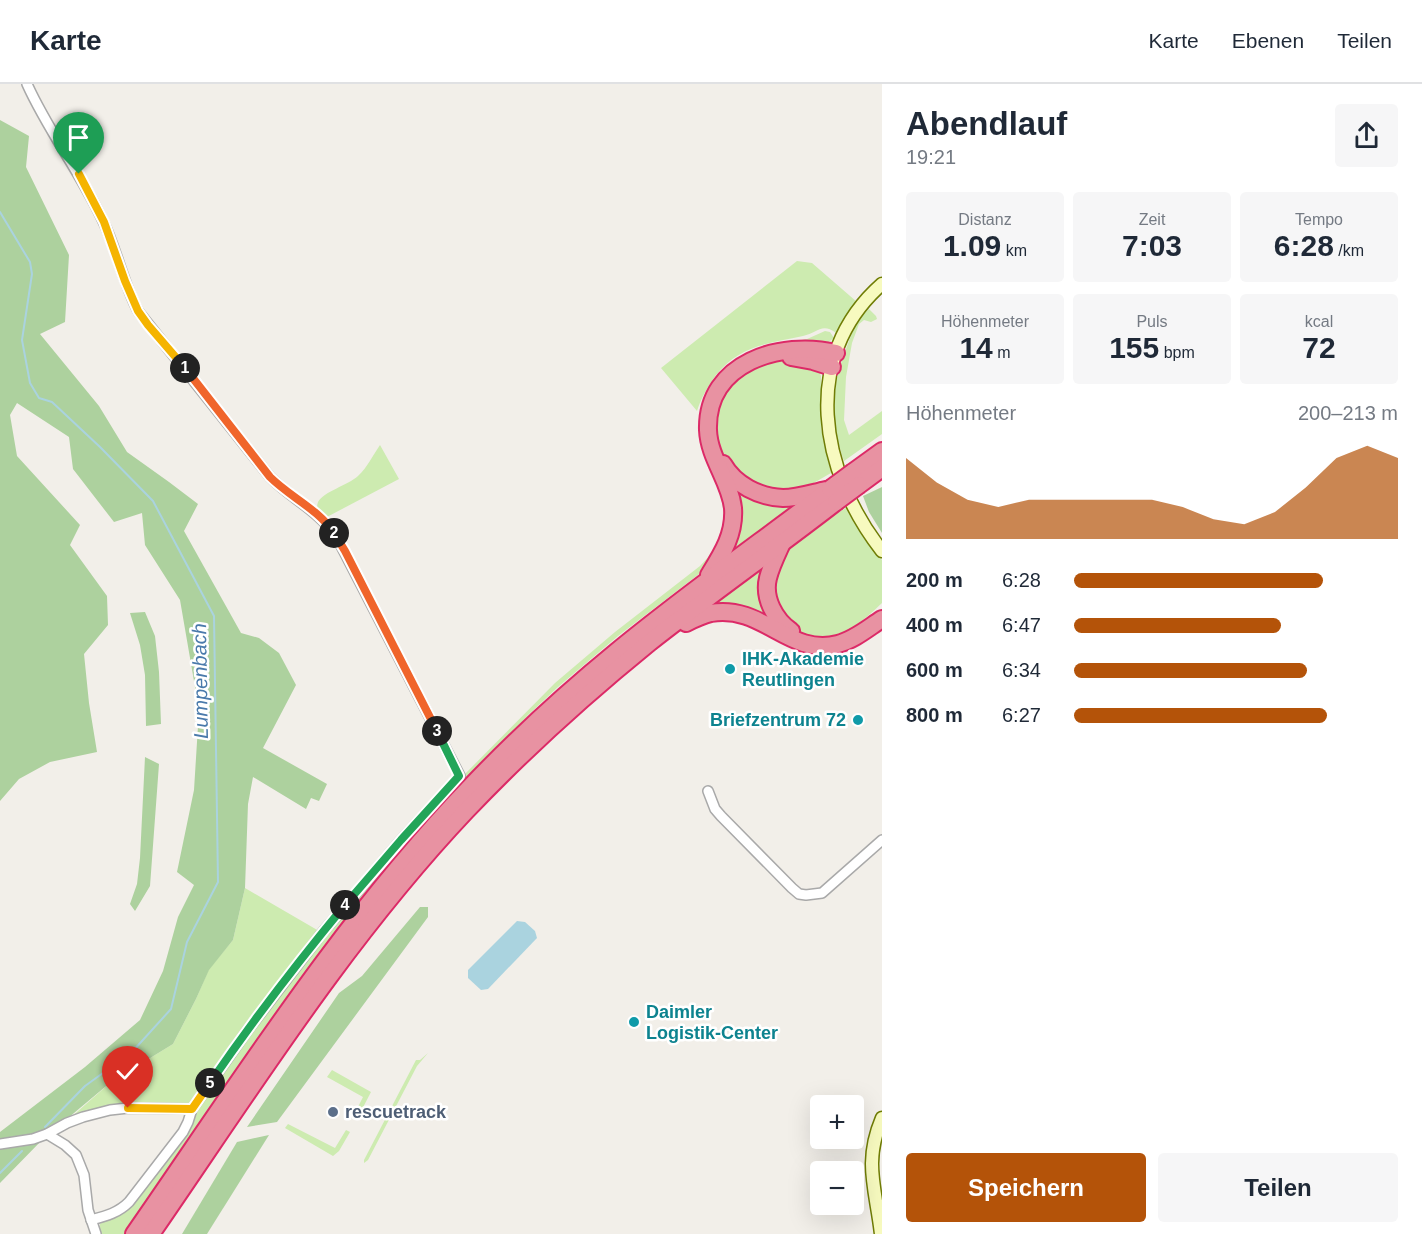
<!DOCTYPE html>
<html lang="de">
<meta charset="utf-8">
<style>
body{margin:0;font-family:Helvetica,sans-serif;background:#f6f6f7;color:#1f2937;height:100vh;display:flex;flex-direction:column;font-size:22px;white-space:nowrap}
*{box-sizing:border-box;margin:0}
p{font-size:20px;color:#747a83}
.icon{flex:none;width:33px;height:33px;fill:none;stroke:currentColor;stroke-width:2;stroke-linecap:round;stroke-linejoin:round}
.map{position:relative;flex:1;overflow:hidden}
.side{display:flex;flex-direction:column;background:#fff;width:540px}
.side>*{flex:none}
.tools{position:absolute;left:810px;top:1011px;display:grid;gap:12px}
.tools a{display:grid;place-items:center;width:54px;height:54px;border-radius:6px;background:#fff;box-shadow:0 6px 24px #0002;font-size:30px}
.pin{position:absolute;display:grid;place-items:center;width:51px;height:51px;color:#fff;margin:-62px -26px;border-radius:50% 50% 50% 0;rotate:-45deg;box-shadow:0 0 6px #0007}
.pin .icon{rotate:45deg}
.km{position:absolute;width:30px;height:30px;margin:-15px;border-radius:50%;background:#222;color:#fff;font-size:16px;line-height:30px;text-align:center}
.round{display:grid;place-items:center;flex:none;width:63px;height:63px;border-radius:6px;background:#f6f6f7}
.headline{display:flex;align-items:center;justify-content:space-between;height:102px;padding:0 24px}
h1{font-size:33px;font-weight:600;line-height:45px}
.figures{display:grid;grid-template-columns:repeat(3,1fr);gap:9px;height:102px;padding:6px 24px}
.figures div{display:grid;align-content:center;border-radius:6px;background:#f6f6f7;text-align:center}
.figures b{font-size:30px;font-weight:600}
.figures small{font-size:16px;font-weight:400}
.figures p{font-size:16px}
.chart{height:168px;padding:12px 24px}
.chart p{display:flex;justify-content:space-between}
.chart svg{width:100%;height:108px;margin-top:6px;fill:#b45309;opacity:.7}
.primary-button{display:flex;gap:12px;margin-top:auto;padding:12px 24px}
.primary-button a{flex:1;height:69px;border-radius:6px;background:#b45309;color:#fff;font-size:24px;font-weight:600;line-height:69px;text-align:center}
.primary-button a+a{background:#f6f6f7;color:#1f2937}
ul{padding:0 24px;list-style:none;font-size:20px}
li{display:grid;grid-template-columns:96px 72px 1fr;align-items:center;height:45px}
li i{height:15px;border-radius:8px;background:#b45309}
header{display:flex;align-items:center;gap:36px;box-sizing:border-box;height:84px;padding:0 30px;background:#fff;border-bottom:2px solid #e0e1e3}
header strong{font-size:28px}
nav{display:flex;gap:33px;margin-inline-start:auto;font-size:21px}
main{display:flex;flex:1;min-height:0}
.map>svg:first-child{display:block}
.grass{fill:#cdebb0}
.forest{fill:#add19e}
.water{fill:#aad3df}
.lines{fill:none;stroke-linecap:round;stroke-linejoin:round}
.stream{stroke:#aad3df;stroke-width:2}
.street-casing{stroke:#a9a9a9;stroke-width:12}
.secondary-casing{stroke:#707d05;stroke-width:15}
.highway-casing{stroke:#dc2a67;stroke-width:20}
.street{stroke:#fff;stroke-width:9}
.secondary{stroke:#f7fabf;stroke-width:12}
.highway{stroke:#e892a2;stroke-width:16}
.highway-bridge-casing{stroke:#dc2a67;stroke-width:20;stroke-linecap:butt}
.highway-bridge{stroke:#e892a2;stroke-width:16}
.split-1-casing{stroke:#fff;stroke-width:12}
.split-2-casing{stroke:#fff;stroke-width:12}
.split-3-casing{stroke:#fff;stroke-width:12}
.split-4-casing{stroke:#fff;stroke-width:12}
.split-5-casing{stroke:#fff;stroke-width:12}
.split-6-casing{stroke:#fff;stroke-width:12}
.split-1{stroke:#f5b400;stroke-width:8}
.split-2{stroke:#f0652b;stroke-width:8}
.split-3{stroke:#f0652b;stroke-width:8}
.split-4{stroke:#22a559;stroke-width:8}
.split-5{stroke:#22a559;stroke-width:8}
.split-6{stroke:#f5b400;stroke-width:8}
.culture-dot{fill:#0f9aa8;stroke:#fff;stroke-width:2}
.service-dot{fill:#5c6f8a;stroke:#fff;stroke-width:2}
.labels{text-anchor:middle;dominant-baseline:central;stroke-width:5;stroke-linejoin:round;paint-order:stroke}
.culture-label{font-size:18px;font-weight:bold;fill:#0d838f;stroke:#fff;text-anchor:start}
.service-label{font-size:18px;font-weight:bold;fill:#4e5e75;stroke:#fff;text-anchor:start}
.water-label{font-size:20px;font-style:italic;fill:#4a7aab;stroke:#fff}
</style>
<header>
<strong>Karte</strong>
<nav><a>Karte</a><a>Ebenen</a><a>Teilen</a></nav>
</header>
<main>
<div class="map">
<svg width="882" height="1150" viewBox="0 0 882 1150">
<rect width="100%" height="100%" fill="#f2efe9"/>
<!-- grass -->
<g class="grass">
<path d="M797,177L812,179L857,218L836,249C822,238 817,249 803,252C769,259 739,262 716,291C708,302 701,314 697,327L661,284Z"/>
<path d="M869,225L876,232L877,235L871,238L864,236L859,240L852,259L846,293L844,336L849,351L882,327V350L844,377C830,337 831,304 846,265C851,251 857,235 869,225Z"/>
<path d="M825,247L830,248L834,254L824,261L770,267L709,319L726,413L727,446L703,487L618,552L558,603L528,631L396,775L357,821L306,889L125,1150H101L99,1146L100,1140L106,1136L119,1130L195,1026L206,1014L250,948L353,816L461,694L555,599L615,548L700,482C761,422 682,379 704,318L773,262L807,255Z"/>
<path d="M785,275L818,284L821,292V344L831,389L798,408L756,406L720,371L714,346L717,321L731,298L762,279Z"/>
<path d="M380,361L399,395L325,434C321,430 315,426 318,418C323,408 348,401 358,392C367,384 373,371 380,361Z"/>
<path d="M730,401L811,411L720,480Z"/>
<path d="M847,423L854,438L882,476V519C862,538 838,560 808,552C804,551 799,549 795,547C787,541 780,529 774,522C774,510 772,495 774,483C779,463 829,435 847,423Z"/>
<path d="M770,471L775,537L708,524Z"/>
<path d="M245,804L319,847L198,1014L187,1021L69,1035L111,998L173,960L196,915L209,885L233,856Z"/>
<path d="M428,969L417,982L368,1076L364,1079V1076L416,976H420Z"/>
<path d="M332,986L371,1008L358,1033L354,1031L363,1013L327,993Z"/>
<path d="M288,1040L335,1064L346,1046L350,1048L339,1067L333,1072L285,1044Z"/>
</g>
<!-- forest -->
<g class="forest">
<path d="M0,36L29,52L26,83L69,171L65,238L40,250L99,322L127,368L169,398L198,420L184,447L241,549L259,554L279,569L296,601L263,664L327,700L319,717L311,714L306,725L253,693L248,720L245,804L233,856L209,886L196,915L173,960L111,998L43,1055L0,1099V1048L85,983L140,936L163,887L178,833L194,801L177,788L194,706L199,626L180,516L145,461L142,429L114,438L73,385L69,353L17,319L10,331L17,372L80,441L70,461L107,512L108,541L84,570L89,619L97,668L50,678L19,695L0,717Z"/>
<path d="M882,403V449L869,428L863,412Z"/>
<path d="M145,528L155,552L159,588L161,640L146,642L145,591L140,561L130,529Z"/>
<path d="M145,673L159,680L150,802L135,827L130,820L137,800L140,774Z"/>
<path d="M420,823H428V833L277,1038L247,1043L339,909L362,892Z"/>
<path d="M269,1051L207,1150H182L237,1058Z"/>
</g>
<!-- water -->
<path class="water" d="M517,837L525,838L535,847L537,854L488,905L481,906L468,894V886Z"/>
<g class="lines">
<!-- stream -->
<g class="stream">
<path d="M0,128L30,178L32,190L22,256L30,299L39,314L52,318L100,363L153,417L214,532L218,798L187,858L171,925L132,968L85,1002L45,1043"/>
<path d="M0,1089L22,1067"/>
</g>
<defs>
<g id="street">
<path d="M27,0C48,47 81,89 103,137C117,166 123,198 138,227L270,393C293,416 318,426 337,454L460,692L401,756L322,849L247,947L192,1025L188,1038L183,1048L129,1118C118,1129 106,1132 91,1136"/>
<path d="M708,707L715,725L721,732L792,804L799,810L806,811L822,809L882,756"/>
<path d="M47,1050L65,1061L76,1071L84,1091L88,1126L96,1150"/>
<path d="M0,1060L33,1055L47,1050L67,1039L83,1033L110,1026L128,1024L192,1025"/>
</g>
<g id="secondary">
<path d="M882,200C799,273 820,388 882,467"/>
<path d="M881,1150C876,1105 863,1079 882,1034"/>
</g>
<g id="highway">
<path d="M791,273L813,277L832,283"/>
<path d="M723,380C735,401 759,413 783,414C797,414 812,409 826,406"/>
<path d="M853,388L882,367"/>
<path d="M859,401L882,384"/>
<path d="M782,459C777,470 771,482 768,494C763,514 775,536 791,547"/>
<path d="M709,491C722,470 735,450 733,424C730,397 709,374 708,346C706,278 781,256 836,269"/>
<path d="M686,539C694,535 702,531 711,529C763,520 789,573 838,560C854,556 868,544 882,535"/>
<path d="M134,1150C241,996 341,837 472,701C517,654 566,609 616,568C685,511 759,459 830,405"/>
<path d="M151,1150C251,1005 345,855 466,727C523,667 585,611 649,559C710,511 774,466 836,418"/>
</g>
</defs>
<!-- street casing -->
<use href="#street" class="street-casing"/>
<!-- secondary casing -->
<use href="#secondary" class="secondary-casing"/>
<!-- highway casing -->
<use href="#highway" class="highway-casing"/>
<!-- street -->
<use href="#street" class="street"/>
<!-- secondary -->
<use href="#secondary" class="secondary"/>
<!-- highway -->
<use href="#highway" class="highway"/>
<defs>
<g id="highway-bridge">
<path d="M830,405L853,388"/>
<path d="M836,418L859,401"/>
</g>
</defs>
<!-- highway-bridge casing -->
<use href="#highway-bridge" class="highway-bridge-casing"/>
<!-- highway-bridge -->
<use href="#highway-bridge" class="highway-bridge"/>
</g>
<g class="lines">
<defs>
<path id="split-1" d="M79,90L104,138L125,197L138,227L148,241L185,284"/>
<path id="split-2" d="M185,284L270,393C290,413 318,425 334,449"/>
<path id="split-3" d="M334,449L345,467L437,647"/>
<path id="split-4" d="M345,821L401,756L459,692L437,647"/>
<path id="split-5" d="M210,999C252,938 297,879 345,821"/>
<path id="split-6" d="M128,1024L192,1025L210,999"/>
</defs>
<!-- split-1 casing -->
<use href="#split-1" class="split-1-casing"/>
<!-- split-2 casing -->
<use href="#split-2" class="split-2-casing"/>
<!-- split-3 casing -->
<use href="#split-3" class="split-3-casing"/>
<!-- split-4 casing -->
<use href="#split-4" class="split-4-casing"/>
<!-- split-5 casing -->
<use href="#split-5" class="split-5-casing"/>
<!-- split-6 casing -->
<use href="#split-6" class="split-6-casing"/>
<!-- split-1 -->
<use href="#split-1" class="split-1"/>
<!-- split-2 -->
<use href="#split-2" class="split-2"/>
<!-- split-3 -->
<use href="#split-3" class="split-3"/>
<!-- split-4 -->
<use href="#split-4" class="split-4"/>
<!-- split-5 -->
<use href="#split-5" class="split-5"/>
<!-- split-6 -->
<use href="#split-6" class="split-6"/>
</g>
<!-- markers -->
<g class="culture-dot">
<circle cx="730" cy="585" r="6"/>
<circle cx="858" cy="636" r="6"/>
<circle cx="634" cy="938" r="6"/>
</g>
<circle class="service-dot" cx="333" cy="1028" r="6"/>
<g class="labels">
<!-- culture labels -->
<g class="culture-label">
<text x="742" y="575">IHK-Akademie<tspan x="742" dy="21">Reutlingen</tspan></text>
<text x="846" y="636" text-anchor="end">Briefzentrum 72</text>
<text x="646" y="928">Daimler<tspan x="646" dy="21">Logistik-Center</tspan></text>
</g>
<!-- service labels -->
<g class="service-label">
<text x="345" y="1028">rescuetrack</text>
</g>
<!-- water labels -->
<g class="water-label">
<text transform="translate(200 597) rotate(-91)">Lumpenbach</text>
</g>
</g>
</svg>
<div class="tools">
<a>+</a>
<a>−</a>
</div>
<div class="pin" style="left:79px;top:90px;background:#1e9e55"><svg class="icon" aria-label="arrive" viewBox="0 0 24 24"><path d="M6 21V4h12l-3 4 3 4H6"/></svg></div>
<div class="pin" style="left:128px;top:1024px;background:#d93025"><svg class="icon" aria-label="check" viewBox="0 0 24 24"><path d="M5 12l5 5 9-10"/></svg></div>
<b class="km" style="left:185px;top:284px">1</b>
<b class="km" style="left:334px;top:449px">2</b>
<b class="km" style="left:437px;top:647px">3</b>
<b class="km" style="left:345px;top:821px">4</b>
<b class="km" style="left:210px;top:999px">5</b>
</div>
<section class="side">
<div class="headline"><div><h1>Abendlauf</h1><p>19:21</p></div><a class="round"><svg class="icon" aria-label="share" viewBox="0 0 24 24"><path d="M12 15V3M7 8l5-5 5 5M5 13v7h14v-7"/></svg></a></div>
<div class="figures">
<div><p>Distanz</p><b>1.09<small> km</small></b></div>
<div><p>Zeit</p><b>7:03</b></div>
<div><p>Tempo</p><b>6:28<small> /km</small></b></div>
</div>
<div class="figures">
<div><p>Höhenmeter</p><b>14<small> m</small></b></div>
<div><p>Puls</p><b>155<small> bpm</small></b></div>
<div><p>kcal</p><b>72</b></div>
</div>
<div class="chart"><p><span>Höhenmeter</span>200–213 m</p>
<svg viewBox="0 0 160 44" preserveAspectRatio="none"><path d="M0 44V11L10 21L20 28L30 31L40 28L50 28L60 28L70 28L80 28L90 31L100 36L110 38L120 33L130 23L140 11L150 6L160 11V44z"/></svg>
</div>
<ul>
<li><b>200 m</b>6:28<i style="width:77%"></i></li>
<li><b>400 m</b>6:47<i style="width:64%"></i></li>
<li><b>600 m</b>6:34<i style="width:72%"></i></li>
<li><b>800 m</b>6:27<i style="width:78%"></i></li>
</ul>
<div class="primary-button"><a>Speichern</a><a>Teilen</a></div>
</section>
</main>
